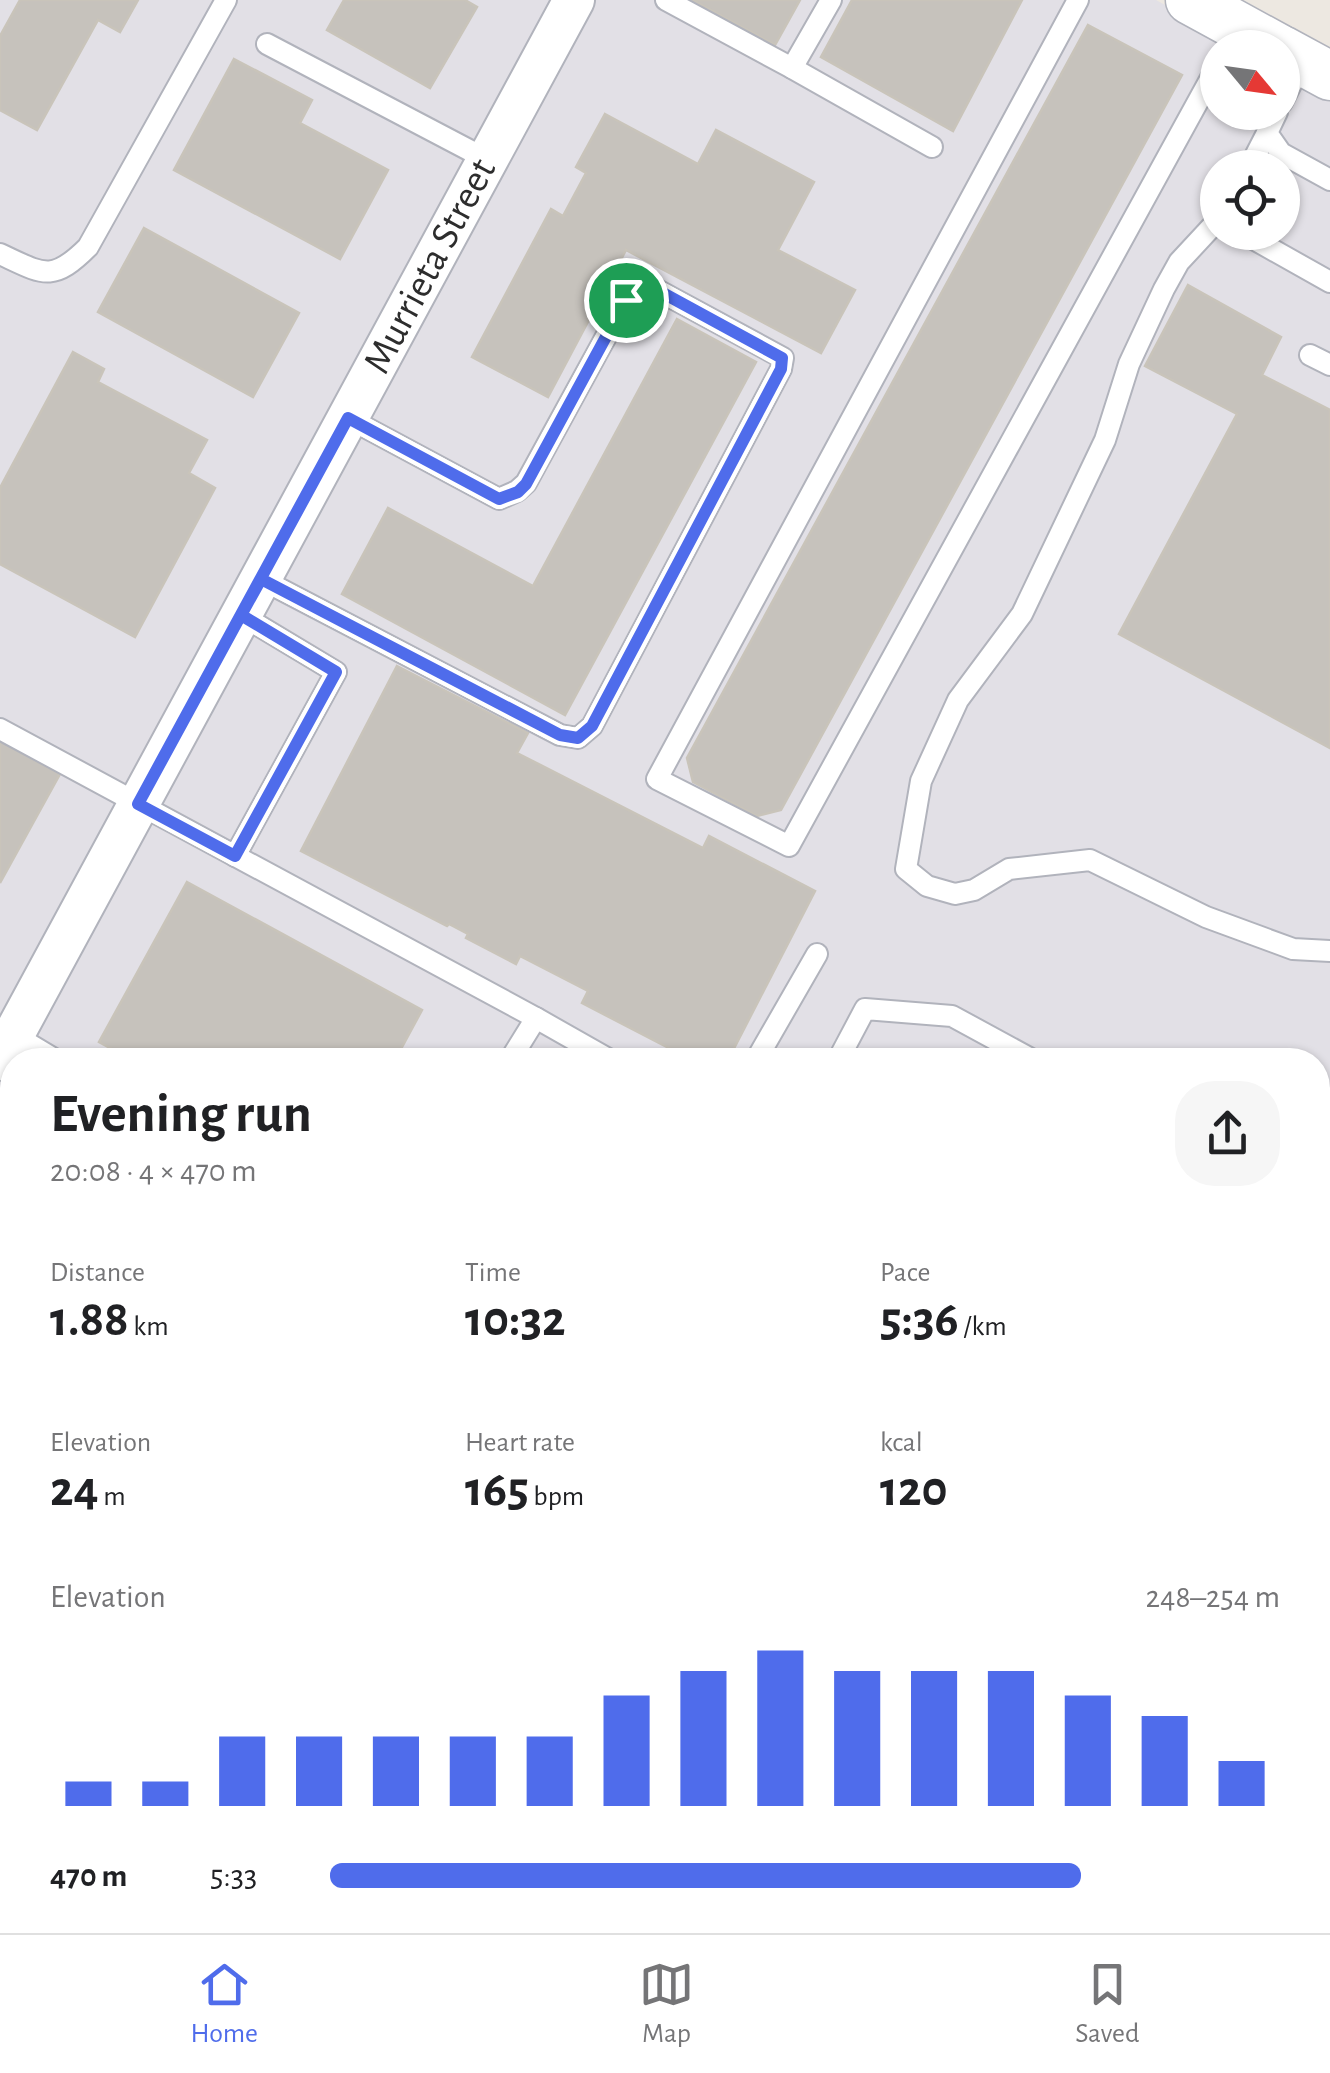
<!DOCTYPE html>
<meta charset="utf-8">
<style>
body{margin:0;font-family:"Alegreya Sans",sans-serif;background:#f6f6f6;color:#202124;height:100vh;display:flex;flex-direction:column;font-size:38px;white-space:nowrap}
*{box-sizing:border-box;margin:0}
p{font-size:32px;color:#757577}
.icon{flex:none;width:55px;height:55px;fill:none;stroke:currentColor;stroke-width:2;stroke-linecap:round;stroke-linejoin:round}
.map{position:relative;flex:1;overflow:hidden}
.drawer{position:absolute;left:0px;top:1048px;width:1330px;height:888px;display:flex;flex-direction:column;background:#fff;border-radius:40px 40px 0 0;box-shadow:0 2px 8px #0004}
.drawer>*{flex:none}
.needle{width:65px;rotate:119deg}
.controls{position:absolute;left:1200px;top:30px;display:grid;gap:20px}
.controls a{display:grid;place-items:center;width:100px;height:100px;border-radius:50%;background:#fff;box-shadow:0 2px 8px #0004;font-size:50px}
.pin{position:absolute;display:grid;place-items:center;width:85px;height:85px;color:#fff;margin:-42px;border:5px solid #fff;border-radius:50%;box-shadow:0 2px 10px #0007}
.round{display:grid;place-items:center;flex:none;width:105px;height:105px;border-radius:40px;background:#f6f6f6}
.headline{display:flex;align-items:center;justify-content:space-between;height:170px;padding:0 50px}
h1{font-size:55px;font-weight:700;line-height:75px}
.figures{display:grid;grid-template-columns:repeat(3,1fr);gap:15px;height:170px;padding:10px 50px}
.figures div{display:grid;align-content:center}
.figures b{font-size:50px;font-weight:700}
.figures small{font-size:28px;font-weight:400}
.figures p{font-size:28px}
.chart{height:280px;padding:20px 50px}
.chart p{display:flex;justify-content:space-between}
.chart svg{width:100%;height:180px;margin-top:10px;stroke:#4f6ceb;stroke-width:6}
ul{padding:0 50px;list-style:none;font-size:32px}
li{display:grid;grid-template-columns:160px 120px 1fr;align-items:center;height:75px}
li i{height:25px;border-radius:12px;background:#4f6ceb}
.tabs{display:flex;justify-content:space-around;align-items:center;height:140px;border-top:2px solid #e0e0e0;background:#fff;font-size:28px;color:#757577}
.tabs a{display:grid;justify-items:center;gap:5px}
.tabs .selected{color:#4f6ceb}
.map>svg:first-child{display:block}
.industrial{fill:#e2e0e6;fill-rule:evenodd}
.building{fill:#c6c2bc;stroke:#c9c4ba;stroke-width:2.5}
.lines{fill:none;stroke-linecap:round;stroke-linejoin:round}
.service-casing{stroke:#b1b3bc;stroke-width:24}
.minor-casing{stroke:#b1b3bc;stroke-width:44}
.tertiary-casing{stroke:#b1b3bc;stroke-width:51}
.service{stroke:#fff;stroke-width:20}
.minor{stroke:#fff;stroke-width:40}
.tertiary{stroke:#fff;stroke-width:48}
.route-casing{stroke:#fff;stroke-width:20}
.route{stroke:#4f6ceb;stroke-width:12}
.labels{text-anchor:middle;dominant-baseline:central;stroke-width:10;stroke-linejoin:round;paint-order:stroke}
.street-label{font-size:40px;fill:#2d2d2d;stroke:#fff}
</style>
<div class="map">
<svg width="1330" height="1933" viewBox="0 0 1330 1933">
<rect width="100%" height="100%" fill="#ede8e1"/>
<!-- industrial -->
<path class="industrial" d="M0,0H1156L1242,47L1218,48V112H1282L1283,69L1330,95V1933H783L764,1923L1318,1922V1060H12V1508L0,1501ZM1218,168H1282V232H1218Z"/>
<!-- building -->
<g class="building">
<path d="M20,0H138L120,32L98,20L37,130L0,110V36Z"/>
<path d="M344,0H465L477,7L430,88L327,30Z"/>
<path d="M692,0H800L775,45Z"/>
<path d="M852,0H1022L953,131L821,57Z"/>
<path d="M1088,25L1182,75L781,810L757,816L693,782L687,758Z"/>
<path d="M234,59L312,100L300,123L388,170L340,259L174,170Z"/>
<path d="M605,114L698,164L716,130L814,182L778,250L855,290L821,353L626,250L548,397L472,357L551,209L563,216L586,173L576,167Z"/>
<path d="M144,228L299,313L253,397L98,312Z"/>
<path d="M1188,285L1281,337L1262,375L1330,410V748L1119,634L1237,414L1145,366Z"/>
<path d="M677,319L756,362L565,715L342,594L388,508L533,586Z"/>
<path d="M73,352L104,369L98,382L207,440L189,473L215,488L135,637L0,564V488Z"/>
<path d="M397,666L528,733L517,753L703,848L709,836L815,891L728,1060H692L582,1003L588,991L520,956L516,964L466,938L468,934L449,924L447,926L301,851Z"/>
<path d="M0,741L60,774L0,883Z"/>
<path d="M187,882L422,1010L395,1060H132L99,1042Z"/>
<path d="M1318,1267L1330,1273V1763L1318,1756Z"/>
<path d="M12,1295V1469L0,1462V1318Z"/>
</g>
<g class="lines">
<defs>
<g id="service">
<path d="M666,0L792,68L831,0"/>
<path d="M1078,0L657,779L789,846L1218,65"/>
<path d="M267,44L488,160"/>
<path d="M792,68L932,147"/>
<path d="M1282,102L1303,61"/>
<path d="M1277,112L1267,133L1281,153L1330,180"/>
<path d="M1249,168L1267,133"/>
<path d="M1218,220L1179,262L1164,289L1129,364L1105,440L1022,614L958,700L921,781L906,869L927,886L955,894L974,890L1009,869L1090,860L1206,917L1293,949L1330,951"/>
<path d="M1241,232L1330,282"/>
<path d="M0,254C43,274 52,283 88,247L226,0"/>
<path d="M1310,355L1330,365"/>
<path d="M261,579L560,735L578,738L592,726L781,369L783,358L650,286L639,287L626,300L526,483L517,491L499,499L348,418"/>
<path d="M0,729L536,1018L510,1060"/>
<path d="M235,856L336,672L241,615"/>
<path d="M536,1018L610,1060"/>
<path d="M11,1033L56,1060"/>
<path d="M756,1060L817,954"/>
<path d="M838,1060L865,1009L952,1016L1033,1060"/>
<path d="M0,1140L12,1147"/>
<path d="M1318,1215L1330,1222"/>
<path d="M0,1242L12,1219"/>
<path d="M0,1763L12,1740"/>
<path d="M1318,1816L1330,1823"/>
<path d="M1318,1911L1330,1918"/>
<path d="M943,1922L963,1933"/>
<path d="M873,1933L879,1922"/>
</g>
<path id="minor" d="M0,1060L574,0"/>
<g id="tertiary">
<path d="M1190,0L1278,48"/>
<path d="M1282,50L1330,76"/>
<path d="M0,1562L12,1569"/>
<path d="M665,1922L684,1933"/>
</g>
</defs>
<!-- service casing -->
<use href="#service" class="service-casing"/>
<!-- minor casing -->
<use href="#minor" class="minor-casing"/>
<!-- tertiary casing -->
<use href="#tertiary" class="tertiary-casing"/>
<!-- service -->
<use href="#service" class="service"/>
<!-- minor -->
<use href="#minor" class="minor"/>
<!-- tertiary -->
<use href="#tertiary" class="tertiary"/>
</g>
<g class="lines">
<defs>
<path id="route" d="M626,300L526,484L518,492L499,499L348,418L138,804L235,856L336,672L241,615L261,579L560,735L578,738L592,726L781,369L782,358L650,286H639L626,300"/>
</defs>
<!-- route casing -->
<use href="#route" class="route-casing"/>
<!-- route -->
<use href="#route" class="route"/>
</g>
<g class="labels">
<!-- street labels -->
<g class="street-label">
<text transform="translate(430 266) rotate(-62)">Murrieta Street</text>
</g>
</g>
</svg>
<div class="controls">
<a><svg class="needle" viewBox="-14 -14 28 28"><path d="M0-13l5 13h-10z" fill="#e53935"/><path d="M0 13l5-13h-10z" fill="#757577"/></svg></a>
<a><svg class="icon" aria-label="locate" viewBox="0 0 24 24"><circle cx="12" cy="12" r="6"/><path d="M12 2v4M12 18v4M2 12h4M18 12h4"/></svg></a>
</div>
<div class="pin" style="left:626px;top:300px;background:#1e9e55"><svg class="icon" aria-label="arrive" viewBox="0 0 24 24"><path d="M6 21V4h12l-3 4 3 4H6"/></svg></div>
<section class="drawer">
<div class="headline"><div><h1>Evening run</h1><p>20:08 · 4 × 470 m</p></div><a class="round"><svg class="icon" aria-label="share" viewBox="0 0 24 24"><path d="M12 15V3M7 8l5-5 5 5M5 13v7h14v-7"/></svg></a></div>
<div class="figures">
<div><p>Distance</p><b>1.88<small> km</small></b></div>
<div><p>Time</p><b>10:32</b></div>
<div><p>Pace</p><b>5:36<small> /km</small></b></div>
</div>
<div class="figures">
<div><p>Elevation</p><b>24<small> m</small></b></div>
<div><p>Heart rate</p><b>165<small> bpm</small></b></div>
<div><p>kcal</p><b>120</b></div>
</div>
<div class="chart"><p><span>Elevation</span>248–254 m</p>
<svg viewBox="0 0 160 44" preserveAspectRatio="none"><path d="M5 44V38M15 44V38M25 44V27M35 44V27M45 44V27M55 44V27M65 44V27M75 44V17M85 44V11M95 44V6M105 44V11M115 44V11M125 44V11M135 44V17M145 44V22M155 44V33"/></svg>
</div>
<ul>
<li><b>470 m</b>5:33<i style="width:79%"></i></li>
</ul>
</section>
</div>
<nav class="tabs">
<a class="selected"><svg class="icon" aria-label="home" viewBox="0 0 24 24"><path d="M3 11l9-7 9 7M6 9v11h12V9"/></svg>Home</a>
<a><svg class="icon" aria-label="map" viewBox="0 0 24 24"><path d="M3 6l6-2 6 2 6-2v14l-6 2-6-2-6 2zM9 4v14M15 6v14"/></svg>Map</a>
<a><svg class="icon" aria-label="saved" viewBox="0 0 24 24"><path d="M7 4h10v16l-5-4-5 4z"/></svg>Saved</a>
</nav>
